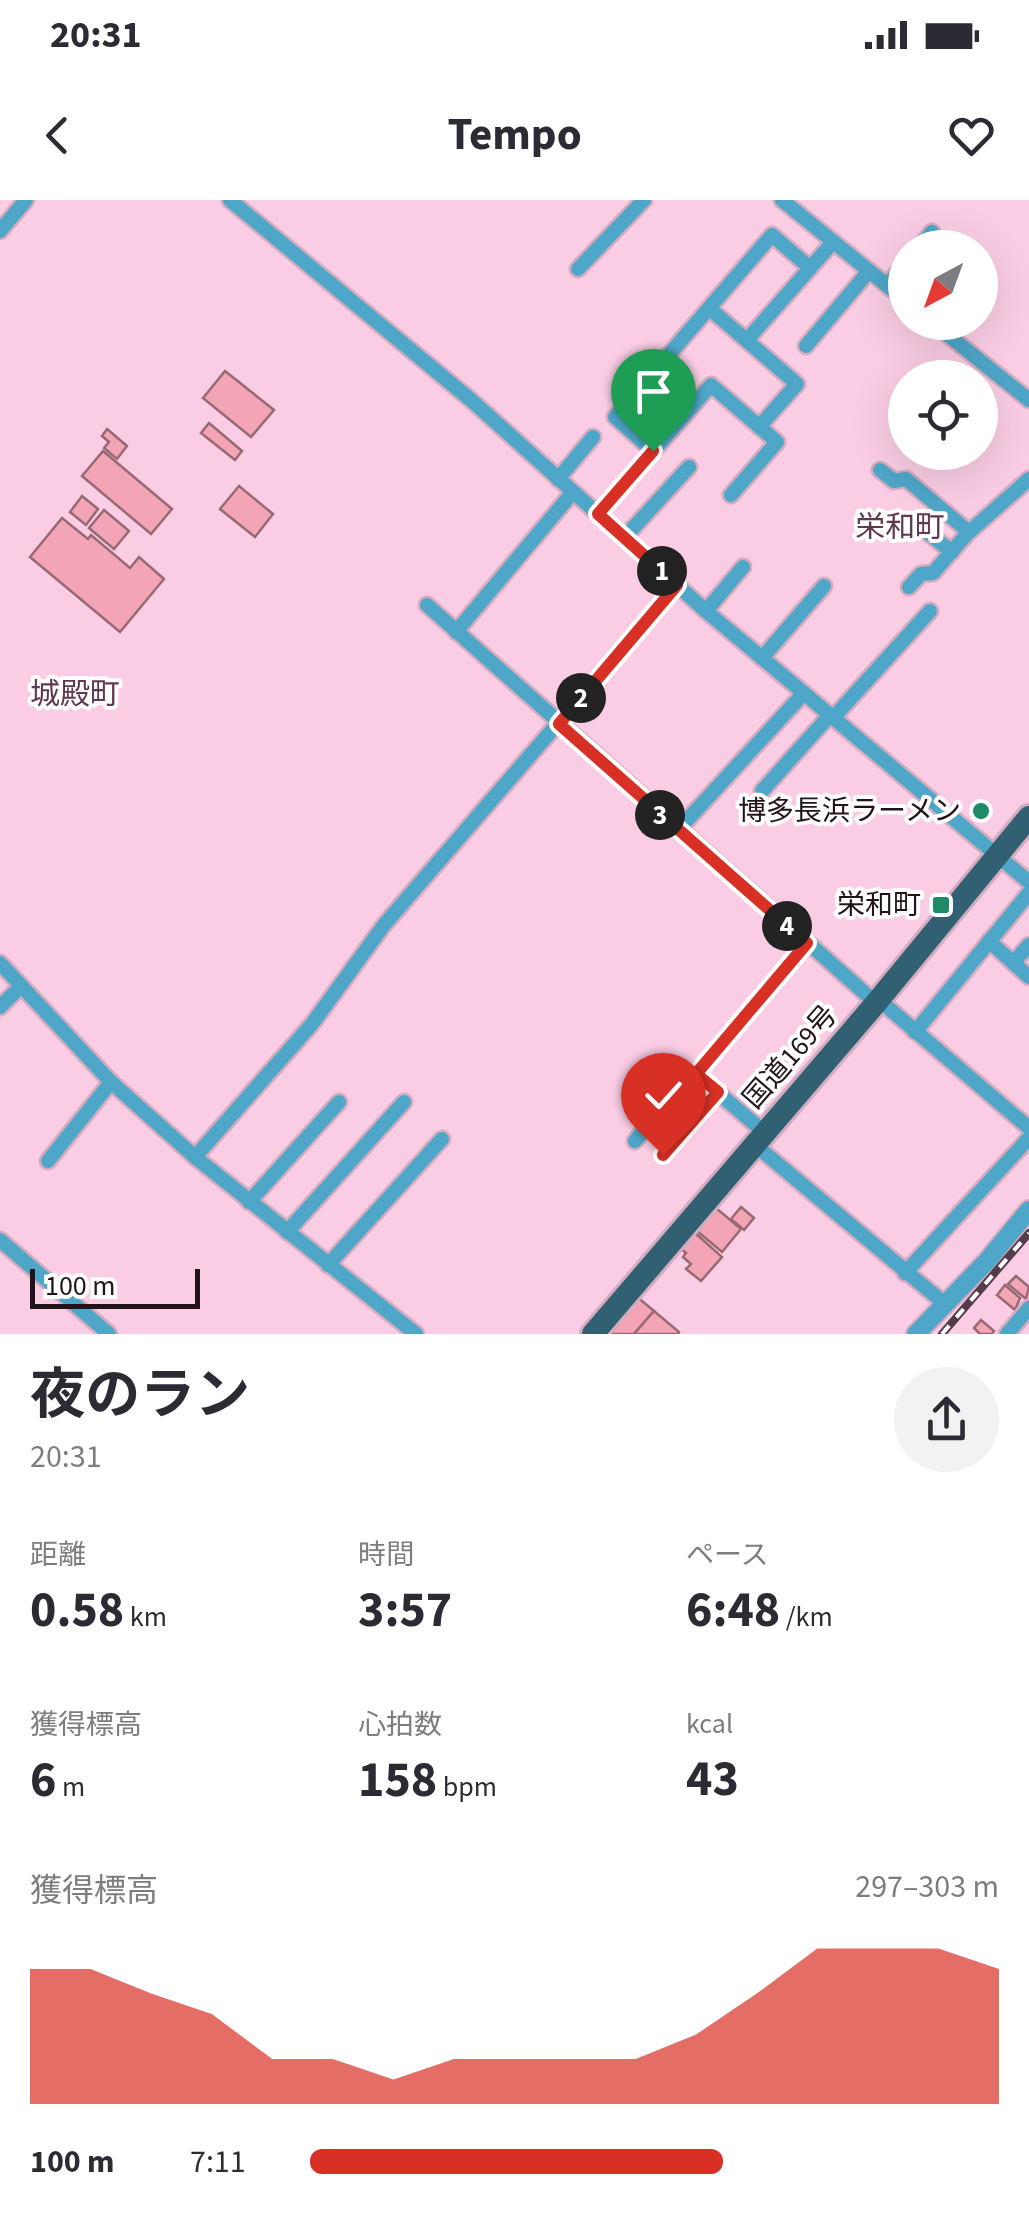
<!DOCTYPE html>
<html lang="ja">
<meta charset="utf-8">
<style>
body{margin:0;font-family:"Source Sans 3","Noto Sans JP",sans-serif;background:#f2f2f3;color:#2b2b33;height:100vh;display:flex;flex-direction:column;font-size:38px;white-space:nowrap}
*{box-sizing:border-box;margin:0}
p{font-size:32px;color:#7c7c81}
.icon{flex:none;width:55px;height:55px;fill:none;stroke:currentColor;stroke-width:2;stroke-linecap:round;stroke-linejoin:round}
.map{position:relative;height:1134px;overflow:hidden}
.sheet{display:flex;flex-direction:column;background:#fff;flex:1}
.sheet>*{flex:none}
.needle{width:65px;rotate:221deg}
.tools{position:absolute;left:888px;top:30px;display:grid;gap:20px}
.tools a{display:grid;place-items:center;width:110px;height:110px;border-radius:50%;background:#fff;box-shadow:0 10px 40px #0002;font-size:50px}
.scale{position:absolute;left:30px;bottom:25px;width:170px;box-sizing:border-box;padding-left:10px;border:5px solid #22131b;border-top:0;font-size:28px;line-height:35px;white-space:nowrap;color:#22131b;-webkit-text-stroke:8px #fdfdfd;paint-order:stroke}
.pin{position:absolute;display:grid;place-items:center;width:85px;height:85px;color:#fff;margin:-102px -42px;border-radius:50% 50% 50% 0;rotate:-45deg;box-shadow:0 0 10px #0007}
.pin .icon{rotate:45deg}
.km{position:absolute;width:50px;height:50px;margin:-25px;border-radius:50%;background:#222;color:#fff;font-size:28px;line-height:50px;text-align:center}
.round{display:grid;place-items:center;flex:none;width:105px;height:105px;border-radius:52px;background:#f2f2f3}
.head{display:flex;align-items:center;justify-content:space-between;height:170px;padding:0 30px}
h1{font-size:55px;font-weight:700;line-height:75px}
.metrics{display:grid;grid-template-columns:repeat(3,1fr);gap:15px;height:170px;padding:10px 30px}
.metrics div{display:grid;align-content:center}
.metrics b{font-size:50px;font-weight:700}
.metrics small{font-size:28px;font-weight:400}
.metrics p{font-size:28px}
.chart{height:280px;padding:20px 30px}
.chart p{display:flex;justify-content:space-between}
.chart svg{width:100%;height:180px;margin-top:10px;fill:#d93025;opacity:.7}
ul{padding:0 30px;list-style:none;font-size:32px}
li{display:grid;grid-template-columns:160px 120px 1fr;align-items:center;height:75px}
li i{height:25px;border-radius:12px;background:#d93025}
.status{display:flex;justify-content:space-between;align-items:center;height:70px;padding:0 50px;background:#fff;direction:ltr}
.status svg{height:28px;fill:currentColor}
header{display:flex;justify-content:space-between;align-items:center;height:130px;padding:0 30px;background:#fff;font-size:45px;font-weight:700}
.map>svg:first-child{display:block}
.building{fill:#f3a5b5;stroke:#976a73;stroke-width:2.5}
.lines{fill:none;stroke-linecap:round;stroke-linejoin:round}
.minor-casing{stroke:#d3acc0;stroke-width:19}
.tertiary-casing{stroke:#d3acc0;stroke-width:22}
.trunk-casing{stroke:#d3acc0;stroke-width:28}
.minor{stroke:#4ea6c8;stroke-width:14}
.tertiary{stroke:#4ea6c8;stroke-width:18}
.trunk{stroke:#316072;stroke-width:22}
.rail-casing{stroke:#523c48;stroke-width:8}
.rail{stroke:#fdfdfd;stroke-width:4;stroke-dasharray:11;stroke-linecap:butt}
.route-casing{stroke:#fff;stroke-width:20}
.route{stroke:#d93025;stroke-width:12}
.poi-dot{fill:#1f8a67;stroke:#fdfdfd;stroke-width:4}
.labels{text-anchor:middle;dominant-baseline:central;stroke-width:8;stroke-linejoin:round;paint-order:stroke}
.poi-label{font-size:28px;fill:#22131b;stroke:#fdfdfd;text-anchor:end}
.street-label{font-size:28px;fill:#22131b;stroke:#fdfdfd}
.neighbourhood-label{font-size:30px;fill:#5f3a4f;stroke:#fdfdfd}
</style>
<div class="status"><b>20:31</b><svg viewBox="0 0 49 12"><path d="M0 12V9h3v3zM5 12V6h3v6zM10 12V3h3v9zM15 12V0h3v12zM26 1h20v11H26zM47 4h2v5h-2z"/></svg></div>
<header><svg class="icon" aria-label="back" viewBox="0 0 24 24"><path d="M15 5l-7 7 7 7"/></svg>Tempo<svg class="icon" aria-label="heart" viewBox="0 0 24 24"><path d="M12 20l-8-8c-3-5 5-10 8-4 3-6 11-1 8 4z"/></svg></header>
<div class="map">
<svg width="1029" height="1134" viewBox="0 0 1029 1134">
<rect width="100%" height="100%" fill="#facde4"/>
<!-- building -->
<g class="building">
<path d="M225,171L274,210L251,237L203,198Z"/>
<path d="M209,223L242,251L235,260L201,233Z"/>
<path d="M107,229L127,246L117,259L104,248L109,242L102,236Z"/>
<path d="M103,251L172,309L151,334L82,276Z"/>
<path d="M239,286L273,314L255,337L220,309Z"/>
<path d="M82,296L98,309L86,325L70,312Z"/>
<path d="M104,310L129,331L114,349L89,328Z"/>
<path d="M62,318L88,339L91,335L130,368L139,357L164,379L120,432L30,357Z"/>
<path d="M741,1007L754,1018L744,1030L731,1019Z"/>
<path d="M716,1008L741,1029L722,1052L697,1031Z"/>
<path d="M694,1032L722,1057L701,1081L686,1069L691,1064L683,1057L686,1053L680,1048Z"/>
<path d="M1016,1076L1029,1087L1026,1099L1008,1084Z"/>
<path d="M1005,1085L1020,1098L1015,1110L997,1095Z"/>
<path d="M636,1096L654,1111L634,1134H603Z"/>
<path d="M654,1111L679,1132L678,1134H634Z"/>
<path d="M981,1120L994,1131L992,1134H980L974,1128Z"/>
</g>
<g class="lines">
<defs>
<g id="minor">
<path d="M230,0L471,200L706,411L1029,682"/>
<path d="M782,0L905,100"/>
<path d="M0,31L26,0"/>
<path d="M919,48L932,32"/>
<path d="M578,69L644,0"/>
<path d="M887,85L905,64"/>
<path d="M709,108L797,184L759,227"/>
<path d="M932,122L1029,200"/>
<path d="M747,140L833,42"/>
<path d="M806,146L869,71"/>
<path d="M653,251L615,217L772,35L810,68"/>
<path d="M880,270L894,281L906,279L969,332"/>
<path d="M558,279L593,237"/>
<path d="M598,314L711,185L777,242L731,295"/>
<path d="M922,328L952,352"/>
<path d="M624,338L689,267"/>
<path d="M909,387L921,374L933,373L967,334L1029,279"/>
<path d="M427,405L876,803"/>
<path d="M706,411L743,367"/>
<path d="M456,432L573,292"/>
<path d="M762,458L824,386"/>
<path d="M833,518L930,411"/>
<path d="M762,591L830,515"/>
<path d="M678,630L804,493"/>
<path d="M989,741L1029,777"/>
<path d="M0,763L111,882L195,957L416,1134"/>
<path d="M1013,763L1029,745"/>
<path d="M878,799L1029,928"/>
<path d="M0,807L21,786"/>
<path d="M915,832L1029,693"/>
<path d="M764,932L696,874L807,743"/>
<path d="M635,941L684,882L696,874"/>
<path d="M754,944L945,1104"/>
<path d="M663,955L718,892"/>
<path d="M195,957L312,824L384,725L677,385"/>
<path d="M48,961L111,882"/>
<path d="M249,1002L339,902"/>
<path d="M287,1032L404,902"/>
<path d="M0,1040L109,1134"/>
<path d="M328,1065L442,939"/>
<path d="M905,1073L1029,938"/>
<path d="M1007,1134L1029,1108"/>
</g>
<path id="tertiary" d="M916,1134L987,1061L1029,1010"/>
<path id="trunk" d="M593,1134L876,803L1029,617"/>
</defs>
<!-- minor casing -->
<use href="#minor" class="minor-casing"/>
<!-- tertiary casing -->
<use href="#tertiary" class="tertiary-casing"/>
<!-- trunk casing -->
<use href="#trunk" class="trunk-casing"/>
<!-- minor -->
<use href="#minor" class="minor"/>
<!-- tertiary -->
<use href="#tertiary" class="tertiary"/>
<!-- trunk -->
<use href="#trunk" class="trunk"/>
<defs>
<path id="rail" d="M942,1134L1029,1033"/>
</defs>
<!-- rail casing -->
<use href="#rail" class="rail-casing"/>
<!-- rail -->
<use href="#rail" class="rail"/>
</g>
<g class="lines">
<defs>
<path id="route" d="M653,251L598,314L677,385L559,524L807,743L696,874L718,892L663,955"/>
</defs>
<!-- route casing -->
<use href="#route" class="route-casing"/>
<!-- route -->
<use href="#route" class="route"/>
</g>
<!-- markers -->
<g class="poi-dot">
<circle cx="981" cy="611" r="10"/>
<rect x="931" y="695" width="20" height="20" rx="5"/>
</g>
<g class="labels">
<!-- poi labels -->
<g class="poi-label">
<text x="961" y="611">博多長浜ラーメン</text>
<text x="921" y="705">栄和町</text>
</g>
<!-- street labels -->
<g class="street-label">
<text transform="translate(790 857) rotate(-49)">国道169号</text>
</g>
<!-- neighbourhood labels -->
<g class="neighbourhood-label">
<text x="900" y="327">栄和町</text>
<text x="75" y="494">城殿町</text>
</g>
</g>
</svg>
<div class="tools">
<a><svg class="needle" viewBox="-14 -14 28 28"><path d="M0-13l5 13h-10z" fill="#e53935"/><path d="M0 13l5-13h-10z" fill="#7c7c81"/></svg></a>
<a><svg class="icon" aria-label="locate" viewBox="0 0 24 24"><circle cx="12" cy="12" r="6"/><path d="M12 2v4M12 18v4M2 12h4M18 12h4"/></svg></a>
</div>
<div class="scale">100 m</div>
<div class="pin" style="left:653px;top:251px;background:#1e9e55"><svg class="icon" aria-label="arrive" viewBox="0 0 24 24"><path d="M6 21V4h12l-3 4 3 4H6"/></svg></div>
<div class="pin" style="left:663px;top:955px;background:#d93025"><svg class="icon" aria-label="check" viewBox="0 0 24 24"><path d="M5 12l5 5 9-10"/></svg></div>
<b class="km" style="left:662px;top:371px">1</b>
<b class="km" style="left:581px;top:498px">2</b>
<b class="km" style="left:660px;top:615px">3</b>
<b class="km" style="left:787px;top:726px">4</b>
</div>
<section class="sheet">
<div class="head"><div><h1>夜のラン</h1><p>20:31</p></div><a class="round"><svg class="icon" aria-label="share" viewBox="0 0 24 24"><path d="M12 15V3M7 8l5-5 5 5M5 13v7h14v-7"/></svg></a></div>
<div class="metrics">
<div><p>距離</p><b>0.58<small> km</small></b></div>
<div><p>時間</p><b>3:57</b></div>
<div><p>ペース</p><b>6:48<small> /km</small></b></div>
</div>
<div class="metrics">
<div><p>獲得標高</p><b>6<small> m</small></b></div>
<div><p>心拍数</p><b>158<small> bpm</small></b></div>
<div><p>kcal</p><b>43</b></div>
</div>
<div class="chart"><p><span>獲得標高</span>297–303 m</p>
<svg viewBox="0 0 160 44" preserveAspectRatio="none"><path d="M0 44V11L10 11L20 17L30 22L40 33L50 33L60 38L70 33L80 33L90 33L100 33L110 27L120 17L130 6L140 6L150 6L160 11V44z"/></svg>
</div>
<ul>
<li><b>100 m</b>7:11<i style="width:60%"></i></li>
</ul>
</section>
